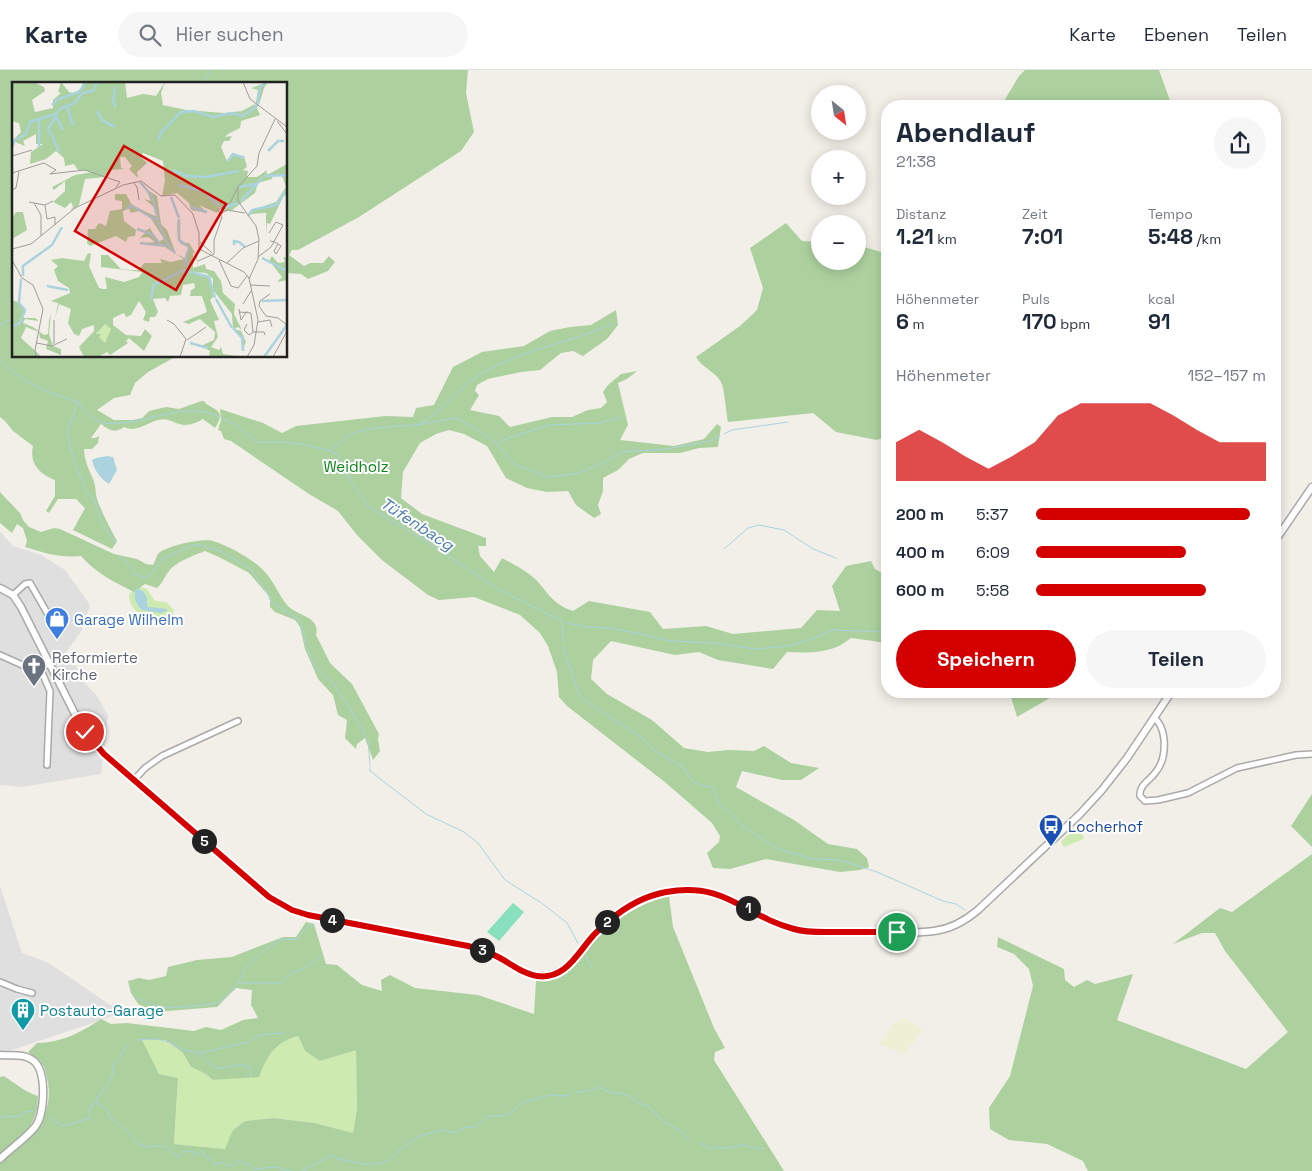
<!DOCTYPE html>
<html lang="de">
<meta charset="utf-8">
<style>
body{margin:0;font-family:"Space Grotesk",sans-serif;background:#f6f6f7;color:#1f2937;height:100vh;display:flex;flex-direction:column;font-size:19px;white-space:nowrap}
*{box-sizing:border-box;margin:0}
p{font-size:16px;color:#747a83}
.icon{flex:none;width:28px;height:28px;fill:none;stroke:currentColor;stroke-width:2;stroke-linecap:round;stroke-linejoin:round}
.map{position:relative;flex:1;overflow:hidden}
.side{position:absolute;left:881px;top:30px;width:400px;height:598px;display:flex;flex-direction:column;background:#fff;border-radius:20px;box-shadow:0 2px 12px #0003}
.side>*{flex:none}
.needle{width:32px;rotate:150deg}
.fabs{position:absolute;left:811px;top:15px;display:grid;gap:10px}
.fabs a{display:grid;place-items:center;width:55px;height:55px;border-radius:50%;background:#fff;box-shadow:0 2px 12px #0003;font-size:25px}
.pin{position:absolute;display:grid;place-items:center;width:42px;height:42px;color:#fff;margin:-21px;border:2px solid #fff;border-radius:50%;box-shadow:0 1px 5px #0007}
.km{position:absolute;width:25px;height:25px;margin:-12px;border-radius:50%;background:#222;color:#fff;font-size:14px;line-height:25px;text-align:center}
.round{display:grid;place-items:center;flex:none;width:52px;height:52px;border-radius:26px;background:#f6f6f7}
.head{display:flex;align-items:center;justify-content:space-between;height:85px;padding:0 15px}
h1{font-size:28px;font-weight:700;line-height:38px}
.stats{display:grid;grid-template-columns:repeat(3,1fr);gap:8px;height:85px;padding:5px 15px}
.stats div{display:grid;align-content:center}
.stats b{font-size:21px;font-weight:700}
.stats small{font-size:14px;font-weight:400}
.stats p{font-size:14px}
.chart{height:140px;padding:10px 15px}
.chart p{display:flex;justify-content:space-between}
.chart svg{width:100%;height:90px;margin-top:5px;fill:#d40000;opacity:.7}
.button{display:flex;gap:10px;margin-top:auto;padding:10px 15px}
.button a{flex:1;height:58px;border-radius:30px;background:#d40000;color:#fff;font-size:20px;font-weight:700;line-height:58px;text-align:center}
.button a+a{background:#f6f6f7;color:#1f2937}
ul{padding:0 15px;list-style:none;font-size:16px}
li{display:grid;grid-template-columns:80px 60px 1fr;align-items:center;height:38px}
li i{height:12px;border-radius:6px;background:#d40000}
header{display:flex;align-items:center;gap:30px;box-sizing:border-box;height:70px;padding:0 25px;background:#fff;border-bottom:1px solid #e0e1e3}
header strong{font-size:24px}
nav{display:flex;gap:28px;margin-inline-start:auto;font-size:18px}
.search{width:350px;height:45px;background:#f6f6f7;display:flex;align-items:center;gap:12px;box-sizing:border-box;padding:0 18px;border-radius:28px;color:#747a83;font-size:19px}
.map>svg:first-child{display:block}
.residential{fill:#e0dfdf}
.farmland{fill:#eef0d5}
.grass{fill:#cdebb0}
.forest{fill:#add19e;fill-rule:evenodd}
.pitch{fill:#88e0be}
.water{fill:#aad3df}
.lines{fill:none;stroke-linecap:round;stroke-linejoin:round}
.stream{stroke:#aad3df;stroke-width:1}
.minor-casing{stroke:#a9a9a9;stroke-width:8}
.tertiary-casing{stroke:#a9a9a9;stroke-width:9}
.minor{stroke:#fff;stroke-width:5}
.tertiary{stroke:#fff;stroke-width:6}
.route-casing{stroke:#fff;stroke-width:10}
.route{stroke:#d40000;stroke-width:6}
.labels{text-anchor:middle;dominant-baseline:central;stroke-width:4;stroke-linejoin:round;paint-order:stroke}
.park-label{font-size:15px;fill:#0c8416;stroke:#fff}
.shop-label{font-size:15px;fill:#366cbe;stroke:#fff;text-anchor:start}
.worship-label{font-size:15px;fill:#5b616d;stroke:#fff;text-anchor:start}
.transit-label{font-size:15px;fill:#164399;stroke:#fff;text-anchor:start}
.culture-label{font-size:15px;fill:#0d838f;stroke:#fff;text-anchor:start}
.water-label{font-size:16px;font-style:italic;fill:#4a7aab;stroke:#fff}
.inset-river{fill:none;stroke:#aad3df;stroke-width:2.5}
.inset-road{fill:none;stroke:#9f9d99;stroke-width:1}
.view{fill:#d40000;fill-opacity:0.15;stroke:#d40000;stroke-width:2.5}
.inset-edge{fill:none;stroke:#222;stroke-width:2.5}
</style>
<header>
<strong>Karte</strong>
<div class="search"><svg class="icon" aria-label="search" viewBox="0 0 24 24"><circle cx="10" cy="10" r="6"/><path d="M15 15l6 6"/></svg>Hier suchen</div>
<nav><a>Karte</a><a>Ebenen</a><a>Teilen</a></nav>
</header>
<div class="map">
<svg width="1312" height="1101" viewBox="0 0 1312 1101">
<rect width="100%" height="100%" fill="#f2efe9"/>
<!-- residential -->
<g class="residential">
<path d="M0,462L13,476L41,485L65,500L90,535L82,560L59,592L76,596L82,610L97,626L108,646L101,704L22,717L0,715Z"/>
<path d="M0,816L22,883L47,892L122,943L0,984Z"/>
</g>
<!-- farmland -->
<path class="farmland" d="M905,948L923,960L904,984L879,974L892,954Z"/>
<!-- grass -->
<g class="grass">
<path d="M137,516L147,519L155,531L166,532L174,540L170,550C152,548 130,547 129,525Z"/>
<path d="M1076,757L1084,767L1083,769L1064,777L1061,772Z"/>
<path d="M298,966L305,981L320,991C332,986 344,984 356,979L357,1038L353,1063L315,1053L274,1048L245,1051L233,1060L226,1079L174,1074L178,1008L159,1004L141,970H164L183,983L191,997L204,1003L213,1010L259,1006C268,985 274,972 298,966Z"/>
</g>
<!-- forest -->
<g class="forest">
<path d="M0,0H468L466,23L474,62L461,81L359,147L298,180H292L289,185L304,196L310,193H323L329,186L335,192L328,201L308,209L301,204L286,203V14H14V286H177L148,302L135,313L130,325L114,328L97,340L114,350H133L142,348L149,341L166,337L179,339L201,331H204C209,340 229,337 215,358L203,349C178,364 174,345 158,350C147,353 136,363 124,357C115,364 109,360 101,354L91,368H95L99,366L98,373L92,379H84C84,389 89,400 93,409C96,415 95,424 98,432C103,445 110,458 117,471L112,479L73,460L85,438L76,429H58L49,443L46,441L55,426V410C39,404 29,393 33,376L13,361L5,351L0,347Z"/>
<path d="M1025,0H1159L1172,36H1001L1019,6Z"/>
<path d="M786,153L802,171L820,172V191H858V175L881,182H887V366L877,370L836,362L813,343L728,352C726,343 725,320 721,312C715,301 702,298 696,287L740,256L757,240L763,218L750,178Z"/>
<path d="M616,240L618,255L607,269L583,286L573,281L561,283L540,300L521,302L488,309L477,315L475,321L479,325L470,340L499,346L510,357L552,347H572L588,340L601,338L607,332L603,322L608,315L621,304L637,301L627,309L618,313L628,355L620,370L674,376L704,369L717,354L721,357L718,377L699,378L680,383H643L629,389L618,400L603,408V421L598,435L601,444L594,448L576,435L568,421L547,422L527,418L506,408L487,376L464,364L449,360L436,364L420,373L403,402L401,428L422,444L486,468V476H478L480,486L494,502L502,488C511,493 521,498 529,504C548,518 547,532 573,541L589,531L650,542L663,559L706,556L733,564L801,558L817,540L840,541L832,516L846,496L871,491L875,499L887,506V573L851,568C832,584 810,583 787,582L773,599L718,590L699,582L675,585L611,571L593,590L591,609L607,624L652,650L684,678L708,682L729,680L754,681L764,676L791,693L819,698L801,710H782L742,701L736,717L794,750L828,774L857,779L867,788L869,797L860,800L840,802L766,789L730,799L713,798L707,783L719,772L720,766L712,753L666,713L567,636L559,627L557,602L548,576L540,563L520,545L474,527L439,530L428,525L382,490L357,465L338,441L309,424L231,371L224,369L221,361L218,360L221,350L220,339L263,353L282,363L296,356L385,346L413,347L416,338L434,335L453,297L482,282L524,276L550,261L570,257L591,255Z"/>
<path d="M0,422L20,443L23,450L29,457L41,462L54,458L60,459L114,484L137,489L146,494L153,495C155,492 156,487 158,484C165,476 203,468 213,471C229,476 251,488 263,500C273,509 278,524 287,535C296,546 321,546 316,565L330,593L352,614L379,664L378,669L380,681L373,690L365,668L357,674L356,679L345,668L347,650L338,645L333,625L318,609L305,579L300,557L295,550L275,542L270,537V527C266,523 251,505 249,503C234,495 220,487 205,481C195,485 175,492 169,501C164,507 163,513 157,518L145,514L134,522C114,512 96,503 81,486C61,488 44,483 25,477L27,471L23,458L17,454L12,463L0,453Z"/>
<path d="M1005,621H1062L1017,647L1010,624Z"/>
<path d="M1312,724V777L1291,756Z"/>
<path d="M1312,784V1101H1088L1083,1091L1047,1074L1009,1070L990,1059L989,1038L1010,1006L1033,916L1029,899L1014,884L997,877L998,867L1064,899L1065,910L1074,917L1087,910L1095,914L1133,904L1117,950L1246,999L1288,962L1225,881L1215,863H1202L1173,874L1220,838L1232,842Z"/>
<path d="M669,826L673,857L714,958L725,978L715,982L714,990L784,1101H0V1091C27,1072 54,1050 48,1013C45,996 43,991 28,982L37,973C61,973 82,962 101,949L111,954L127,953L194,961L206,957L221,960L243,950L258,948L251,935L252,920L236,918L217,937L155,942L138,934L131,923L128,911L139,908L149,910L166,906L168,897L197,890L232,887L283,867H296L306,852L314,854L326,894L337,895L362,915L382,921L381,910L390,905L415,918L478,925L534,944L536,911L553,909L561,906C594,871 620,838 669,826ZM298,966L305,981L320,991L356,980L357,1038L353,1063L315,1053L274,1048L245,1051L233,1060L225,1079L174,1074L178,1008L159,1004L142,970H165L183,983L191,997L204,1003L213,1010L259,1007C267,986 275,972 298,966Z"/>
<path d="M4,1006C15,1013 26,1023 38,1026C38,1056 22,1067 0,1084V1007Z"/>
</g>
<!-- pitch -->
<path class="pitch" d="M513,833L524,842L499,871L487,862Z"/>
<!-- water -->
<g class="water">
<path d="M107,386L113,387L117,400L109,414C100,408 94,400 92,390L96,388Z"/>
<path d="M137,518L144,522L147,528V537L161,538L169,540L160,543L142,540C136,534 132,526 137,518Z"/>
</g>
<g class="lines">
<!-- stream -->
<g class="stream">
<path d="M203,14L210,0"/>
<path d="M0,255L14,248"/>
<path d="M0,289C24,315 45,321 78,332L67,363L74,391L86,421L95,432L103,455L116,474"/>
<path d="M79,332C84,339 89,347 98,351C104,354 114,354 121,353C153,351 188,331 219,347"/>
<path d="M221,348L235,354L257,372H284L305,375L331,381L339,387L345,402L369,437L429,473L498,519L562,551V554"/>
<path d="M417,355L456,348L481,362L497,374L514,394L548,407L578,403L603,393L622,382L667,379L709,371L720,366"/>
<path d="M724,364L732,360L788,352"/>
<path d="M498,373L508,368L549,355L600,353L621,347"/>
<path d="M331,381C337,375 344,368 352,364C366,358 385,357 400,356C406,355 413,357 419,354C444,342 459,315 484,302C524,279 570,273 612,254"/>
<path d="M724,479L748,458L759,455L784,460L813,479L836,488"/>
<path d="M121,487L130,496L134,503L145,508L150,505L162,489L193,475H201L222,482L250,499L267,522L271,532L301,551L305,572L312,591L318,600L333,613L357,650L368,670L370,695"/>
<path d="M567,553L586,557L609,558L641,564L670,571L716,573L755,579L788,576L812,569L832,560L888,562"/>
<path d="M563,556V563"/>
<path d="M563,565L564,573"/>
<path d="M564,576V581L580,627L639,666L657,682L683,697L693,712L712,718L719,734L732,744L741,755L778,779L813,789L840,790L877,802L943,831L956,834L965,840"/>
<path d="M370,697V701L426,744L464,762L478,773L505,810L543,834L567,853L578,873"/>
<path d="M586,887L591,897"/>
<path d="M239,912C244,892 264,881 280,870C286,867 292,871 297,868C305,864 301,857 313,854"/>
<path d="M137,928C143,931 149,934 155,936C164,939 211,936 218,932C226,929 232,919 238,913H280L291,903L303,899L319,888L322,884"/>
<path d="M137,970L157,969L171,973L183,980L200,983L248,972L259,965L284,963"/>
<path d="M201,984C219,1011 228,989 250,997L251,1006"/>
<path d="M576,1023C586,1019 587,1024 598,1017L612,1023H620L629,1026L638,1033L648,1036L664,1052L682,1062L689,1070"/>
<path d="M97,1033L96,1028L101,1025L112,1007L113,995C121,989 122,980 129,974"/>
<path d="M49,1047L62,1056C71,1055 78,1051 88,1049L91,1035L97,1033L109,1041L108,1045C116,1053 125,1058 132,1066C134,1069 136,1073 139,1074C158,1083 157,1065 177,1087L184,1081H193L194,1084L197,1085L202,1081L204,1082V1086L211,1089L215,1095L222,1092C229,1098 232,1096 240,1091L245,1094H249L255,1099L277,1097L284,1100L292,1101"/>
<path d="M0,1049L2,1047L19,1046L28,1041L34,1042"/>
<path d="M699,1073L712,1079L716,1077L727,1078L743,1075L760,1079L764,1078"/>
<path d="M302,1101L332,1085L338,1089L368,1095L371,1093L378,1094L388,1091L399,1080L420,1066L443,1060L448,1062H457L466,1057H476L489,1046H502L509,1044L521,1033L550,1025L565,1026L571,1024"/>
</g>
<defs>
<g id="minor">
<path d="M13,525L25,514L30,513L54,555"/>
<path d="M0,585L29,598H40"/>
<path d="M1154,648C1161,653 1163,660 1164,669C1165,681 1163,694 1155,703C1149,711 1139,715 1140,726L1145,731L1158,730L1188,723L1237,698L1296,685L1312,684"/>
<path d="M47,695L50,621L40,598L49,594"/>
<path d="M134,710L145,698L162,686L238,651"/>
<path d="M0,912L17,919L32,923"/>
</g>
<g id="tertiary">
<path d="M1275,471L1312,417"/>
<path d="M0,518L13,525L21,537L79,652L93,673L104,684L269,827L292,840L308,845C344,852 380,859 416,866C438,870 461,873 482,880C502,886 519,905 540,906C571,907 582,875 602,857C621,839 642,826 668,822C727,811 745,847 795,859C815,864 838,862 859,862C884,862 910,864 934,861C951,859 965,851 978,840L1080,744L1102,720L1127,688L1172,621"/>
<path d="M0,985C11,986 24,983 34,991C47,1003 45,1044 35,1057C25,1069 11,1078 0,1089"/>
</g>
</defs>
<!-- minor casing -->
<use href="#minor" class="minor-casing"/>
<!-- tertiary casing -->
<use href="#tertiary" class="tertiary-casing"/>
<!-- minor -->
<use href="#minor" class="minor"/>
<!-- tertiary -->
<use href="#tertiary" class="tertiary"/>
</g>
<g class="lines">
<defs>
<path id="route" d="M85,662L104,684L269,827L292,840L308,845L468,876C479,879 489,882 500,888C511,894 523,904 537,906C565,910 577,884 592,867C597,861 603,856 609,851C625,837 645,826 666,822C726,811 744,846 794,859C808,863 822,862 836,862C856,862 876,862 897,862"/>
</defs>
<!-- route casing -->
<use href="#route" class="route-casing"/>
<!-- route -->
<use href="#route" class="route"/>
</g>
<!-- icons -->
<defs>
<symbol id="shop-pin" viewBox="-11 -11 22 30"><path d="M0 17L-7.5 6A9.5 9.5 0 1 1 7.5 6Z" fill="#3f7fe0" stroke="#fff"/><path d="M-5-2.5h2.3a2.7 3.5 0 0 1 5.4 0H5L5.5 6h-11ZM-1.5-2.5h3a1.5 2.3 0 0 0-3 0Z" fill="#fff"/></symbol>
<symbol id="church-pin" viewBox="-11 -11 22 30"><path d="M0 17L-7.5 6A9.5 9.5 0 1 1 7.5 6Z" fill="#6b7280" stroke="#fff"/><path d="M-1.2-6h2.4v3.5h3.3v2.4h-3.3V6h-2.4V-.1h-3.3v-2.4h3.3Z" fill="#fff"/></symbol>
<symbol id="bus-pin" viewBox="-11 -11 22 30"><path d="M0 17L-7.5 6A9.5 9.5 0 1 1 7.5 6Z" fill="#1a4fb4" stroke="#fff"/><path d="M-5-6H5V4H4V6H2V4H-2V6H-4V4H-5ZM-3.5-4V0h7V-4ZM-3.5 1.2v1.5H-2V1.2ZM2 1.2v1.5H3.5V1.2Z" fill="#fff"/></symbol>
<symbol id="building-pin" viewBox="-11 -11 22 30"><path d="M0 17L-7.5 6A9.5 9.5 0 1 1 7.5 6Z" fill="#0f9aa8" stroke="#fff"/><path d="M-4-6H4V6H1V3H-1V6H-4ZM-2.5-4.3h1.7v1.8h-1.7ZM.8-4.3h1.7v1.8H.8ZM-2.5-1h1.7V.8h-1.7ZM.8-1h1.7V.8H.8Z" fill="#fff"/></symbol>
</defs>
<g fill-rule="evenodd">
<use href="#shop-pin" x="43" y="535" width="28" height="38"/>
<use href="#church-pin" x="20" y="582" width="28" height="38"/>
<use href="#bus-pin" x="1037" y="742" width="28" height="38"/>
<use href="#building-pin" x="9" y="926" width="28" height="38"/>
</g>
<g class="labels">
<!-- park labels -->
<g class="park-label">
<text x="356" y="396">Weidholz</text>
</g>
<!-- shop labels -->
<g class="shop-label">
<text x="74" y="549">Garage Wilhelm</text>
</g>
<!-- worship labels -->
<g class="worship-label">
<text x="52" y="587">Reformierte<tspan x="52" dy="17">Kirche</tspan></text>
</g>
<!-- transit labels -->
<g class="transit-label">
<text x="1068" y="756">Locherhof</text>
</g>
<!-- culture labels -->
<g class="culture-label">
<text x="40" y="940">Postauto-Garage</text>
</g>
<!-- water labels -->
<g class="water-label">
<text transform="translate(417 454) rotate(33)">Tüfenbacg</text>
</g>
</g>
<!-- overview -->
<g transform="translate(12 12)">
<rect width="275" height="275" fill="#f2efe9"/>
<path d="M93,242L99,247L93,261L84,252Z" fill="#cdebb0"/>
<path d="M0,0H22L32,5L33,9L20,18L23,30L41,26V18L49,11L46,10L49,0L57,10L62,11L69,7L71,0H113L115,16L131,12L144,14L153,0L149,11L151,23L174,28L212,31L230,29L243,22L248,33L229,39L228,46L216,52L213,55L220,54L217,59H212L209,65L215,79L219,72L232,74L235,85L231,88L236,89L235,95H245L255,88L254,91L257,92L275,82V114L272,113L258,142L255,141L254,153V131L239,132L236,135L235,133L240,128L264,120L274,105L270,94L261,93L260,97L246,101L243,111L220,128L210,130L208,125L205,131L187,123L195,131L179,128L177,121L165,111L150,114L153,99L151,79L131,71L129,75L135,81L125,90L126,96L117,87L120,84L113,75H108L109,86L113,87L98,88L92,95L73,97L67,123L58,129L61,125L59,120L53,126L41,120L53,109V99L42,108L40,105L63,93L81,90L66,88L62,82L53,84L52,76L44,69L34,77L18,82L19,70L31,62H24V52L11,59L13,64L3,60L0,69V59L9,50L7,41L0,39ZM256,0L252,6L247,23L244,20L246,8L239,6ZM134,107L145,114L149,142L155,148L164,172L173,176L177,165L169,162L166,157L165,144L166,138L168,158L170,161H177L185,174L186,184L183,171L178,170L181,171V186L193,182L194,187L202,189L209,199L211,211L223,222L222,232L230,248L226,245L222,247L229,249L234,260L232,265L230,256L221,247L220,232L201,208V197L194,191L181,190L194,193L200,200L201,215L198,218L207,238L202,239L206,255L199,265L207,268L209,265L211,272L224,274L197,275L198,269L189,264L202,258L203,250L188,237L177,242L171,240L195,230L190,214H178L179,208L183,206L182,201L171,203L169,213L158,214L156,220L153,216L141,217L146,230L143,235H138L137,240L131,238L134,230L127,219L119,233L114,235L112,231L101,236V243L114,253L129,254L133,247L140,254L132,269L117,256L114,259L116,261L98,273L95,270L86,275H72L67,265L82,249V243L70,247L67,254L62,252L56,241L59,227L47,222L43,237L46,221L39,219L58,211L57,206L46,199L42,188L46,184L39,178L50,176L72,179L76,171L79,172L77,184L87,206L91,207H95L93,195L112,200L127,195L130,190L89,185V173H96L109,187L118,188H127L132,181H150L148,177L159,180L172,177L148,162H127L143,160L136,155L128,156L133,151L126,146L133,149L138,146L146,160L152,157L138,135L127,129L119,131L117,126L111,129L112,139L124,148L123,154L116,155L114,160L104,154L78,164L75,161L76,147H83L87,141L94,144L98,129L110,127V119L103,118V112H114L120,123L145,135L142,125L132,117L139,119ZM93,242L99,247L93,261L87,255L89,252H84ZM4,130H11L15,148L0,157V137ZM260,174L266,181L273,180L271,175L275,176V198L265,200L270,195L259,181L250,177L257,179ZM8,217L7,221L14,229L11,236H23L27,239L13,237L11,241L21,245L32,253L36,252L37,239L39,231L37,252L41,264L49,267V273L34,267L36,259L28,256L27,250L14,245L9,256L30,275H0V218L5,220Z" fill="#add19e" fill-rule="evenodd"/>
<path class="inset-river" d="M103,5L101,21L104,25M40,23L46,17L67,10L74,0M55,25L61,43M85,29L90,38L103,45M182,29L201,35L219,31L231,34L245,24L248,5L254,0M44,34L51,48M27,39V65M39,53L36,47L44,34M40,53L47,70M146,58L149,51L169,30L182,29M0,64L3,58L14,52L18,40L44,32L49,26L61,22L71,11L81,9L85,0M256,69L266,59H272M216,79L221,72L232,76M161,88L174,94L194,95L227,89M252,94L275,93M128,100L140,114L146,138M166,103L191,109L208,124M227,105L243,102M159,115L167,136M229,119L251,95M179,125L195,130M211,126L226,121M115,127L119,123L145,139M237,133L240,128L264,123L275,108M167,137V158L177,165M146,140L156,163L163,171M125,147L140,152L148,162M128,161L154,164M222,163V159L227,160L233,165M177,166L173,179L177,188M250,176L275,189M11,194V184L40,163L50,145M35,204L56,208M139,217L142,203L172,188L197,195L203,216M204,217L220,246M250,219L275,218M0,245L8,241L13,228L7,221L9,197M221,246L230,256L231,269M178,261L196,266M252,275L275,243"/>
<path class="inset-road" d="M231,0L238,17L275,45M265,39L275,52M0,74L20,68M0,91L32,81L44,88L38,92L73,88L108,100L104,105M121,100L125,105L127,118M226,106V119L244,144L247,157L246,177L237,197M0,108L4,106L7,90M17,120L22,121L29,133V154M22,121L33,123L41,119M33,123L35,137L43,135V143M209,132L215,128L233,131M258,159L263,160L269,164L264,172L262,169L266,162M188,160L200,171M0,167L19,162L63,126L111,103L129,99L149,114L163,113L181,132L187,151V167L232,190L237,196L246,238L242,263L235,275M246,175L259,165L271,143L264,140L257,151M0,178L10,196L21,203L31,227L23,268L24,275M207,178L219,204L226,206M186,179L202,172V158L210,135L206,128L218,121L226,105L245,84L247,71L263,37M215,181L231,166L247,159M238,203L258,204M226,206L235,194M258,212L248,219L247,224L254,234L266,236L275,243M231,222L239,209M227,227L229,238L235,229M227,230L239,231L241,250H252L253,253M155,238L162,242L174,257L168,275M246,240L258,238L260,245M235,242L232,248L237,253L241,250M175,258L194,245M25,261L40,264L55,257M42,262V238M261,275L275,249"/>
<path class="view" d="M112,64L214,122L164,208L63,149Z"/>
<rect width="275" height="275" class="inset-edge"/>
</g>
</svg>
<div class="fabs">
<a><svg class="needle" viewBox="-14 -14 28 28"><path d="M0-13l5 13h-10z" fill="#e53935"/><path d="M0 13l5-13h-10z" fill="#747a83"/></svg></a>
<a>+</a>
<a>−</a>
</div>
<div class="pin" style="left:897px;top:862px;background:#1e9e55"><svg class="icon" aria-label="arrive" viewBox="0 0 24 24"><path d="M6 21V4h12l-3 4 3 4H6"/></svg></div>
<div class="pin" style="left:85px;top:662px;background:#d93025"><svg class="icon" aria-label="check" viewBox="0 0 24 24"><path d="M5 12l5 5 9-10"/></svg></div>
<b class="km" style="left:748px;top:838px">1</b>
<b class="km" style="left:607px;top:852px">2</b>
<b class="km" style="left:482px;top:880px">3</b>
<b class="km" style="left:332px;top:850px">4</b>
<b class="km" style="left:204px;top:771px">5</b>
<section class="side">
<div class="head"><div><h1>Abendlauf</h1><p>21:38</p></div><a class="round"><svg class="icon" aria-label="share" viewBox="0 0 24 24"><path d="M12 15V3M7 8l5-5 5 5M5 13v7h14v-7"/></svg></a></div>
<div class="stats">
<div><p>Distanz</p><b>1.21<small> km</small></b></div>
<div><p>Zeit</p><b>7:01</b></div>
<div><p>Tempo</p><b>5:48<small> /km</small></b></div>
</div>
<div class="stats">
<div><p>Höhenmeter</p><b>6<small> m</small></b></div>
<div><p>Puls</p><b>170<small> bpm</small></b></div>
<div><p>kcal</p><b>91</b></div>
</div>
<div class="chart"><p><span>Höhenmeter</span>152–157 m</p>
<svg viewBox="0 0 160 44" preserveAspectRatio="none"><path d="M0 44V25L10 19L20 25L30 32L40 38L50 32L60 25L70 12L80 6L90 6L100 6L110 6L120 12L130 19L140 25L150 25L160 25V44z"/></svg>
</div>
<ul>
<li><b>200 m</b>5:37<i style="width:93%"></i></li>
<li><b>400 m</b>6:09<i style="width:65%"></i></li>
<li><b>600 m</b>5:58<i style="width:74%"></i></li>
</ul>
<div class="button"><a>Speichern</a><a>Teilen</a></div>
</section>
</div>
